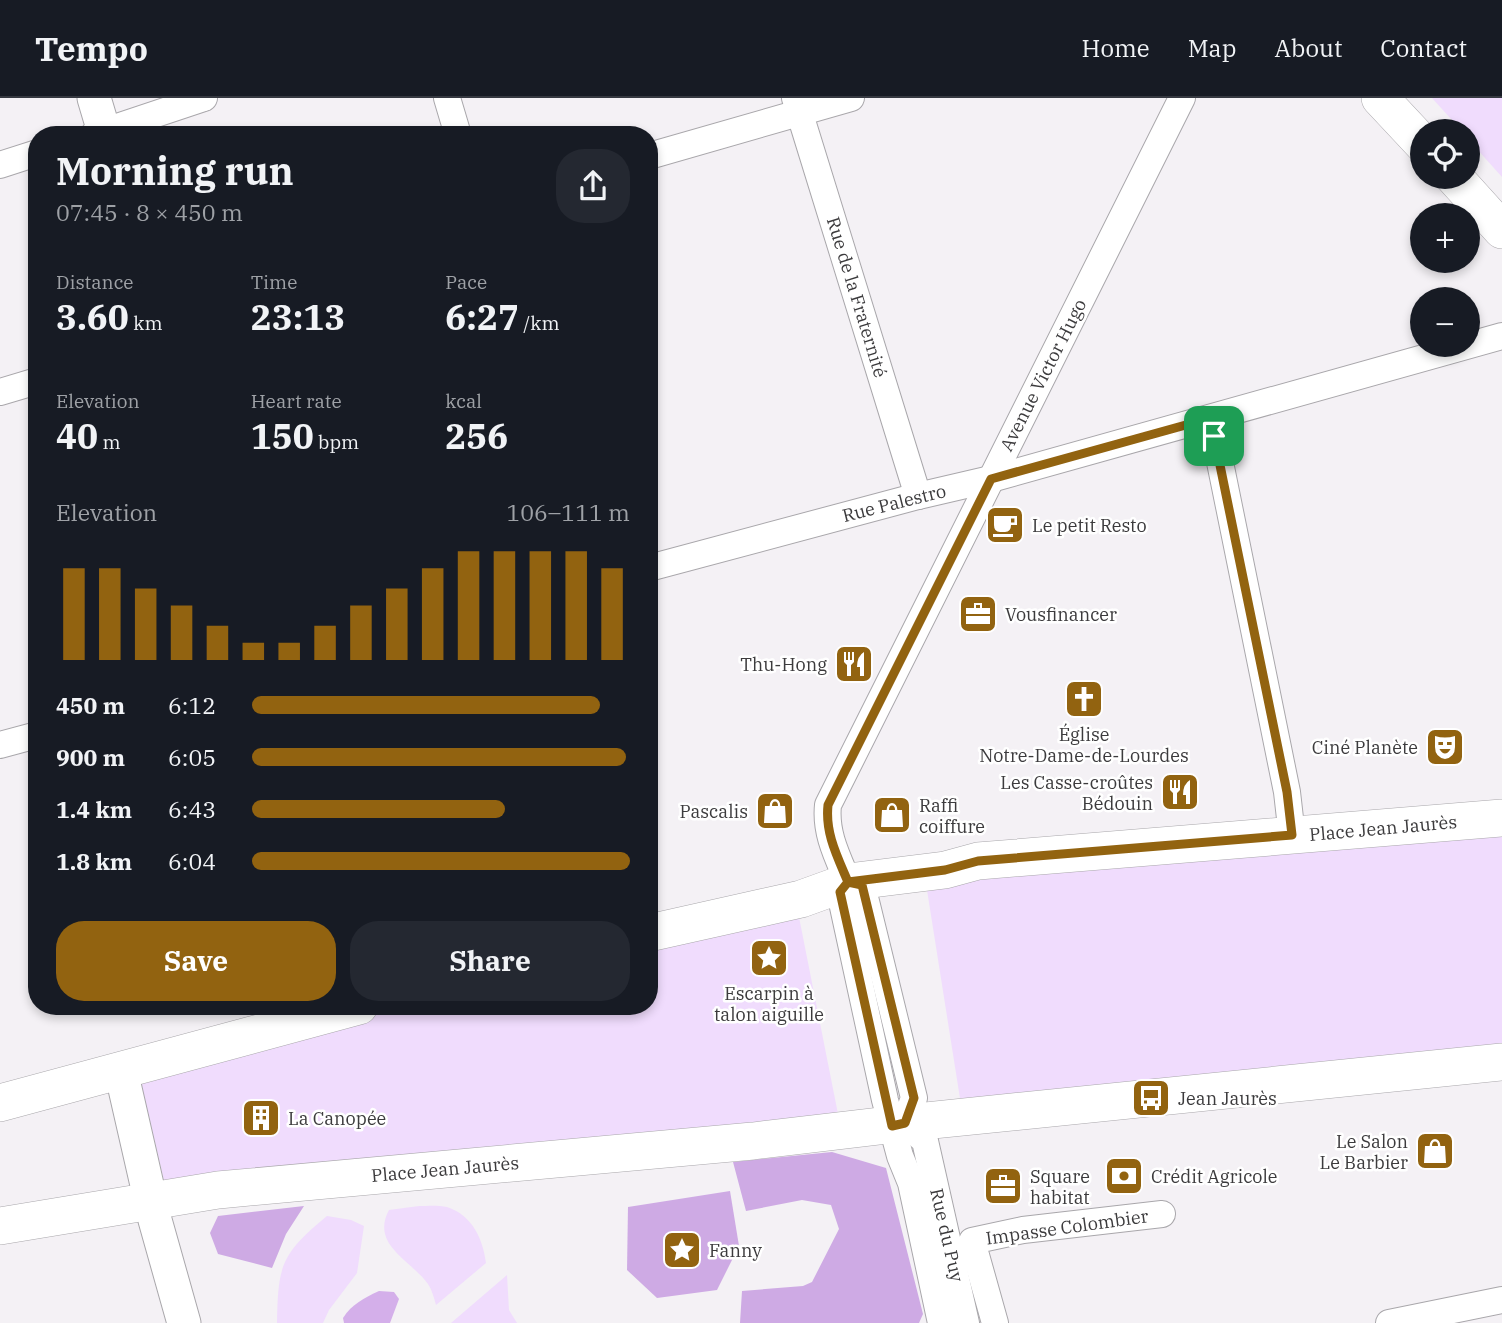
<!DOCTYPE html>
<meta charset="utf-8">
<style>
body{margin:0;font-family:"IBM Plex Serif",serif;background:#242831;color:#f1f3f6;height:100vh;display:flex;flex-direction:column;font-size:26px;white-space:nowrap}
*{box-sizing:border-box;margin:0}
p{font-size:23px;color:#9ea1a6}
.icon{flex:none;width:38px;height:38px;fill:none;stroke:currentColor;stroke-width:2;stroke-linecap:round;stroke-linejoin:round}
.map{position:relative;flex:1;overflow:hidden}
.panel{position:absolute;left:28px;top:28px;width:630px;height:889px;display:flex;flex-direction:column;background:#171b24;border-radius:28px;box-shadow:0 4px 10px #0003}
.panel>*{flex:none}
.controls{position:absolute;left:1410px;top:21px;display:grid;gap:14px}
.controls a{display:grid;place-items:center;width:70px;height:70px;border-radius:50%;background:#171b24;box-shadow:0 4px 10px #0003;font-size:35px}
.pin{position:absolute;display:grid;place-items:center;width:60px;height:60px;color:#fff;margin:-30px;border-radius:14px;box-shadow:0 4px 10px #0006}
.round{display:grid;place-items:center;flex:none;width:74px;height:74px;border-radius:28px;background:#242831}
.headline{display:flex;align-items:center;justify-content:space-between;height:119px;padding:0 28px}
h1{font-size:38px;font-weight:700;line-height:52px}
.figures{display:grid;grid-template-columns:repeat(3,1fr);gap:10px;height:119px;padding:7px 28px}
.figures div{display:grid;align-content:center}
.figures b{font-size:35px;font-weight:700}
.figures small{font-size:19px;font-weight:400}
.figures p{font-size:19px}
.chart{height:196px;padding:14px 28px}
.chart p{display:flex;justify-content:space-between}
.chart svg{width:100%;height:126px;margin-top:7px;stroke:#926310;stroke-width:6}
.action{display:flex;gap:14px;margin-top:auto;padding:14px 28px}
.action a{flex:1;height:80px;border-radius:28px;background:#926310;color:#fff;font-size:28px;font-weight:700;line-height:80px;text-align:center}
.action a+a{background:#242831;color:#f1f3f6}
ul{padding:0 28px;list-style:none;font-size:23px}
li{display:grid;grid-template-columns:112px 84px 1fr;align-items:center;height:52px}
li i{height:18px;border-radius:9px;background:#926310}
header{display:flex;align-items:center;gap:42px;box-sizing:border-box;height:98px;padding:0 35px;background:#171b24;border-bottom:2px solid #363941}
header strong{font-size:33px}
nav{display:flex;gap:38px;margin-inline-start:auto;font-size:24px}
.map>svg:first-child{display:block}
.green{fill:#f0dcfd}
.forest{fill:#ceaae4}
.water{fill:#d4afea}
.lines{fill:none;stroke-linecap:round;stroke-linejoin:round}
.minor-casing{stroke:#a9a7ab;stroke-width:28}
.tertiary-casing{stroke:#a9a7ab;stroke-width:35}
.secondary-casing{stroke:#a9a7ab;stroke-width:38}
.minor{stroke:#fff;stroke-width:26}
.tertiary{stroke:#fff;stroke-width:33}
.secondary{stroke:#fff;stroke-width:37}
.route-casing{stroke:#fff;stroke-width:14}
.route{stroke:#926310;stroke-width:9}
.labels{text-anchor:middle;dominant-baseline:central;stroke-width:5;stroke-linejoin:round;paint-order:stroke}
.street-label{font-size:18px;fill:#3c3b3d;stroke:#fff}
.poi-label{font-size:18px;fill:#3c3b3d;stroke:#fff;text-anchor:start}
</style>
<header>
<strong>Tempo</strong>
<nav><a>Home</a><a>Map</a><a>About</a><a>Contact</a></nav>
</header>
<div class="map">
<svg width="1502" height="1225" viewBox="0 0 1502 1225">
<rect width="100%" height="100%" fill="#f4f1f5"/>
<!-- green -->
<g class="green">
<path d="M1432,0H1502V79L1468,41V33H1462Z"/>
<path d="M1502,737V954L962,1013L927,792L954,777Z"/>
<path d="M798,814L838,1016L165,1087L139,977L399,908H649V846Z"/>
<path d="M419,1108C427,1108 438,1107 447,1109C472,1117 483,1141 486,1165L436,1207C434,1200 432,1192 428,1186C412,1163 370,1147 389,1112Z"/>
<path d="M327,1118L351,1122L364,1128L357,1175L329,1212L323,1225H277C278,1167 281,1156 327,1118Z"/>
<path d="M507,1177L509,1212L517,1225H451Z"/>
</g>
<!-- forest -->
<g class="forest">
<path d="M832,1054L886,1070L923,1216L919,1225H740L742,1193L803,1188L812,1184L839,1131L831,1107L802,1102L746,1113L733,1064Z"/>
<path d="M730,1093L739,1148L717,1192L657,1200L627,1172L628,1109Z"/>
<path d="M304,1108L286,1136L272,1170L218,1156L210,1135L218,1118Z"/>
</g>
<!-- water -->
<path class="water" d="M379,1193L394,1194L399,1201L390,1225H344L343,1220C352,1206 364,1200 379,1193Z"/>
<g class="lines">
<defs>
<g id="minor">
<path d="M447,0L458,37"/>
<path d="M795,0L918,398"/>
<path d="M93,37L204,0"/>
<path d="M649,58L851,0"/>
<path d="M0,67L37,55"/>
<path d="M0,294L37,283"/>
<path d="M1211,320L1287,694L1292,738"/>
<path d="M649,470L918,398L991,381L1502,238"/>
<path d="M0,647L37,637"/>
<path d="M848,784C837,758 825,735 828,707L1182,0"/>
<path d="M848,784L862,787L914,1000L905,1025L925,1043L966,1225"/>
<path d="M848,784L840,795L885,1002L900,1058L911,1085L941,1225"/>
<path d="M995,1225L972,1143L1023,1132L1162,1116"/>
<path d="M1389,1225L1502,1202"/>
</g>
<g id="tertiary">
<path d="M94,0L105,37"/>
<path d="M121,973L155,1122L184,1225"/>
</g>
<g id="secondary">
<path d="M1380,0L1423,46"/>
<path d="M1454,79L1502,132"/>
<path d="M649,835L801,801L848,784L945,772L978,763L1502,720"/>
<path d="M0,1005L359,908"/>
<path d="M0,1128L218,1092L753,1043L905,1025L1502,964"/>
</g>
</defs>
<!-- minor casing -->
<use href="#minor" class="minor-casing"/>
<!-- tertiary casing -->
<use href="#tertiary" class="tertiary-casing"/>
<!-- secondary casing -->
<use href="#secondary" class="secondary-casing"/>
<!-- minor -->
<use href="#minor" class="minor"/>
<!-- tertiary -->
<use href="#tertiary" class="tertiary"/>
<!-- secondary -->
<use href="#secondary" class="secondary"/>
</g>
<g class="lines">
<defs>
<path id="route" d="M1214,338L1211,320L991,381L828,707C825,735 837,758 848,784L840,794L892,1028L905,1025L914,1000L862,787L848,784L945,772L978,763L1292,737L1287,694L1214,338"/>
</defs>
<!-- route casing -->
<use href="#route" class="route-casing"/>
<!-- route -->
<use href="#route" class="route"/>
</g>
<!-- icons -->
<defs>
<symbol id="cafe-square" viewBox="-11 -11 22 22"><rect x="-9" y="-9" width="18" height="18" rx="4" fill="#926310" stroke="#fff"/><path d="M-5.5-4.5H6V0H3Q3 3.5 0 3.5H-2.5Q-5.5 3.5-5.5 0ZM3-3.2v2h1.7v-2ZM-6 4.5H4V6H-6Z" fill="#fff"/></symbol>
<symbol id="office-square" viewBox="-11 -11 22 22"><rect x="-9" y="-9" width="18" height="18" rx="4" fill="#926310" stroke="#fff"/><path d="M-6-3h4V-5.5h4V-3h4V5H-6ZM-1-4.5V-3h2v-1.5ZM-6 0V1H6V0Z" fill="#fff"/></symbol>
<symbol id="restaurant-square" viewBox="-11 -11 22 22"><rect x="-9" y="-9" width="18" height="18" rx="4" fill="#926310" stroke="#fff"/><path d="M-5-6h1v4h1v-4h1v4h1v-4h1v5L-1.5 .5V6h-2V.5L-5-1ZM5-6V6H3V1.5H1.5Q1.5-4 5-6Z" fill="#fff"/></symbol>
<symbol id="church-square" viewBox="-11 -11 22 22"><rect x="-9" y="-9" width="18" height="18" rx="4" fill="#926310" stroke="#fff"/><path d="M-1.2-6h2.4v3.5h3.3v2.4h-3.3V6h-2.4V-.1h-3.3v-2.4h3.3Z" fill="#fff"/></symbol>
<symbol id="theatre-square" viewBox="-11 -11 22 22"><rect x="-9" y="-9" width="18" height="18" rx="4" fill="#926310" stroke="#fff"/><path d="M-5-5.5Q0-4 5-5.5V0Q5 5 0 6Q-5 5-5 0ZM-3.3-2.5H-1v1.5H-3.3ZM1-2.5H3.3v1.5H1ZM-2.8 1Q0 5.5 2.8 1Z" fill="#fff"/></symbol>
<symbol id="shop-square" viewBox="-11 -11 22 22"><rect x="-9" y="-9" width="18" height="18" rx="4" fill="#926310" stroke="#fff"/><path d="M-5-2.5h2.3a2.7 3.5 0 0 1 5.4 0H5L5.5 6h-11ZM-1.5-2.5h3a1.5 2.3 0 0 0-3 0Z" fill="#fff"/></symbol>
<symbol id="sight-square" viewBox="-11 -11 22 22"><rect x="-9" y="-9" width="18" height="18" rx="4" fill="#926310" stroke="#fff"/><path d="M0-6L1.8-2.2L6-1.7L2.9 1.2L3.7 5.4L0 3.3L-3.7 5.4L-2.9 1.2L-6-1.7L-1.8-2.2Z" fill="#fff"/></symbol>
<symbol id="bus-square" viewBox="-11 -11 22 22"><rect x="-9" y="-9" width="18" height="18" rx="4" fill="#926310" stroke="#fff"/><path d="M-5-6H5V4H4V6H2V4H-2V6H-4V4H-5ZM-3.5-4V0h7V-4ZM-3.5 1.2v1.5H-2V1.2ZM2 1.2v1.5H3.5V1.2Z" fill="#fff"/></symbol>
<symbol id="building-square" viewBox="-11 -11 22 22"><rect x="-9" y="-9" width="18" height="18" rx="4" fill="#926310" stroke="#fff"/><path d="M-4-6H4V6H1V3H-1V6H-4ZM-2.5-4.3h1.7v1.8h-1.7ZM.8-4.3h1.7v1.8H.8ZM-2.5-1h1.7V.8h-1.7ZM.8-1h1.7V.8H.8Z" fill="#fff"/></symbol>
<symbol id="bank-square" viewBox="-11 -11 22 22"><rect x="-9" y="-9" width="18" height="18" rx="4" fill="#926310" stroke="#fff"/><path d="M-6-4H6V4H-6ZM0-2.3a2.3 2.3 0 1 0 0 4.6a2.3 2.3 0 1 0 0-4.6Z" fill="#fff"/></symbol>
</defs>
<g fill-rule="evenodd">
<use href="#cafe-square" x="983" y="405" width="44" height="44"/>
<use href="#office-square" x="956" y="494" width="44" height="44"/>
<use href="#restaurant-square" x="832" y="544" width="44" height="44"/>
<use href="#church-square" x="1062" y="579" width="44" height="44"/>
<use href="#theatre-square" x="1423" y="627" width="44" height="44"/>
<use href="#restaurant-square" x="1158" y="672" width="44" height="44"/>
<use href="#shop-square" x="753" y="691" width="44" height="44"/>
<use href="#shop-square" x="870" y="695" width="44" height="44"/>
<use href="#sight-square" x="747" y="838" width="44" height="44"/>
<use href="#bus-square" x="1129" y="978" width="44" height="44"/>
<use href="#building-square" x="239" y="998" width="44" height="44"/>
<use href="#shop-square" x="1413" y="1031" width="44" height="44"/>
<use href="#bank-square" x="1102" y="1056" width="44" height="44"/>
<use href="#office-square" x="981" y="1066" width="44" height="44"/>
<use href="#sight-square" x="660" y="1130" width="44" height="44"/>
</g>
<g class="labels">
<!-- street labels -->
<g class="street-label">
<text transform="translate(857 199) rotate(73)">Rue de la Fraternité</text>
<text transform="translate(1043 277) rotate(-63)">Avenue Victor Hugo</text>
<text transform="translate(894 405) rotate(-14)">Rue Palestro</text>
<text transform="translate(1383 730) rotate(-5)">Place Jean Jaurès</text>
<text transform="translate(445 1071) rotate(-5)">Place Jean Jaurès</text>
<text transform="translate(1067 1129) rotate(-8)">Impasse Colombier</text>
<text transform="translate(947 1137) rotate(77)">Rue du Puy</text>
</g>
<!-- poi labels -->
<g class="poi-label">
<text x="1032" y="427">Le petit Resto</text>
<text x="1005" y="516">Vousfinancer</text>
<text x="827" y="566" text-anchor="end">Thu-Hong</text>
<text x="1084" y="636" text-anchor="middle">Église<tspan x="1084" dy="21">Notre-Dame-de-Lourdes</tspan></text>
<text x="1418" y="649" text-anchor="end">Ciné Planète</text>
<text x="1153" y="684" text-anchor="end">Les Casse-croûtes<tspan x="1153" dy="21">Bédouin</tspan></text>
<text x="919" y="707">Raffi<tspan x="919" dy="21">coiffure</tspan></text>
<text x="748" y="713" text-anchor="end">Pascalis</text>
<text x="769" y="895" text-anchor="middle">Escarpin à<tspan x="769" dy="21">talon aiguille</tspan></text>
<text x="1178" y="1000">Jean Jaurès</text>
<text x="288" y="1020">La Canopée</text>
<text x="1408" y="1043" text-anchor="end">Le Salon<tspan x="1408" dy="21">Le Barbier</tspan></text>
<text x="1030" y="1078">Square<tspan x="1030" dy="21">habitat</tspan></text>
<text x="1151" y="1078">Crédit Agricole</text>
<text x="709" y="1152">Fanny</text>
</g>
</g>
</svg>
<div class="controls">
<a><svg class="icon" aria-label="locate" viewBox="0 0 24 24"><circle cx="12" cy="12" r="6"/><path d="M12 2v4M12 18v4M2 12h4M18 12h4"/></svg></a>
<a>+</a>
<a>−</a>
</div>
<div class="pin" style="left:1214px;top:338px;background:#1e9e55"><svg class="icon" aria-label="arrive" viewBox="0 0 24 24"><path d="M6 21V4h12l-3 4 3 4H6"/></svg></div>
<section class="panel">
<div class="headline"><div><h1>Morning run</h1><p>07:45 · 8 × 450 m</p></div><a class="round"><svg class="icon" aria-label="share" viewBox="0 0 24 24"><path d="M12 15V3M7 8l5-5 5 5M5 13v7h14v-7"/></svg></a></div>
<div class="figures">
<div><p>Distance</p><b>3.60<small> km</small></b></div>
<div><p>Time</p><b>23:13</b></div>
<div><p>Pace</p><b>6:27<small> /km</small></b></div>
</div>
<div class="figures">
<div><p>Elevation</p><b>40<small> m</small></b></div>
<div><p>Heart rate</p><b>150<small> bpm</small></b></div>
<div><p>kcal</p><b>256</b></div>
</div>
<div class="chart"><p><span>Elevation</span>106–111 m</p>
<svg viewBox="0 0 160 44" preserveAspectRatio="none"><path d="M5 44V12M15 44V12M25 44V19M35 44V25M45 44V32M55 44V38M65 44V38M75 44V32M85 44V25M95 44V19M105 44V12M115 44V6M125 44V6M135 44V6M145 44V6M155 44V12"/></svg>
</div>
<ul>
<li><b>450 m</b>6:12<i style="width:92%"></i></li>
<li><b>900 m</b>6:05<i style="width:99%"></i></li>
<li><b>1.4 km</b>6:43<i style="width:67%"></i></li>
<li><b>1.8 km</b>6:04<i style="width:100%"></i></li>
</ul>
<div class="action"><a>Save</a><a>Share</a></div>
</section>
</div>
